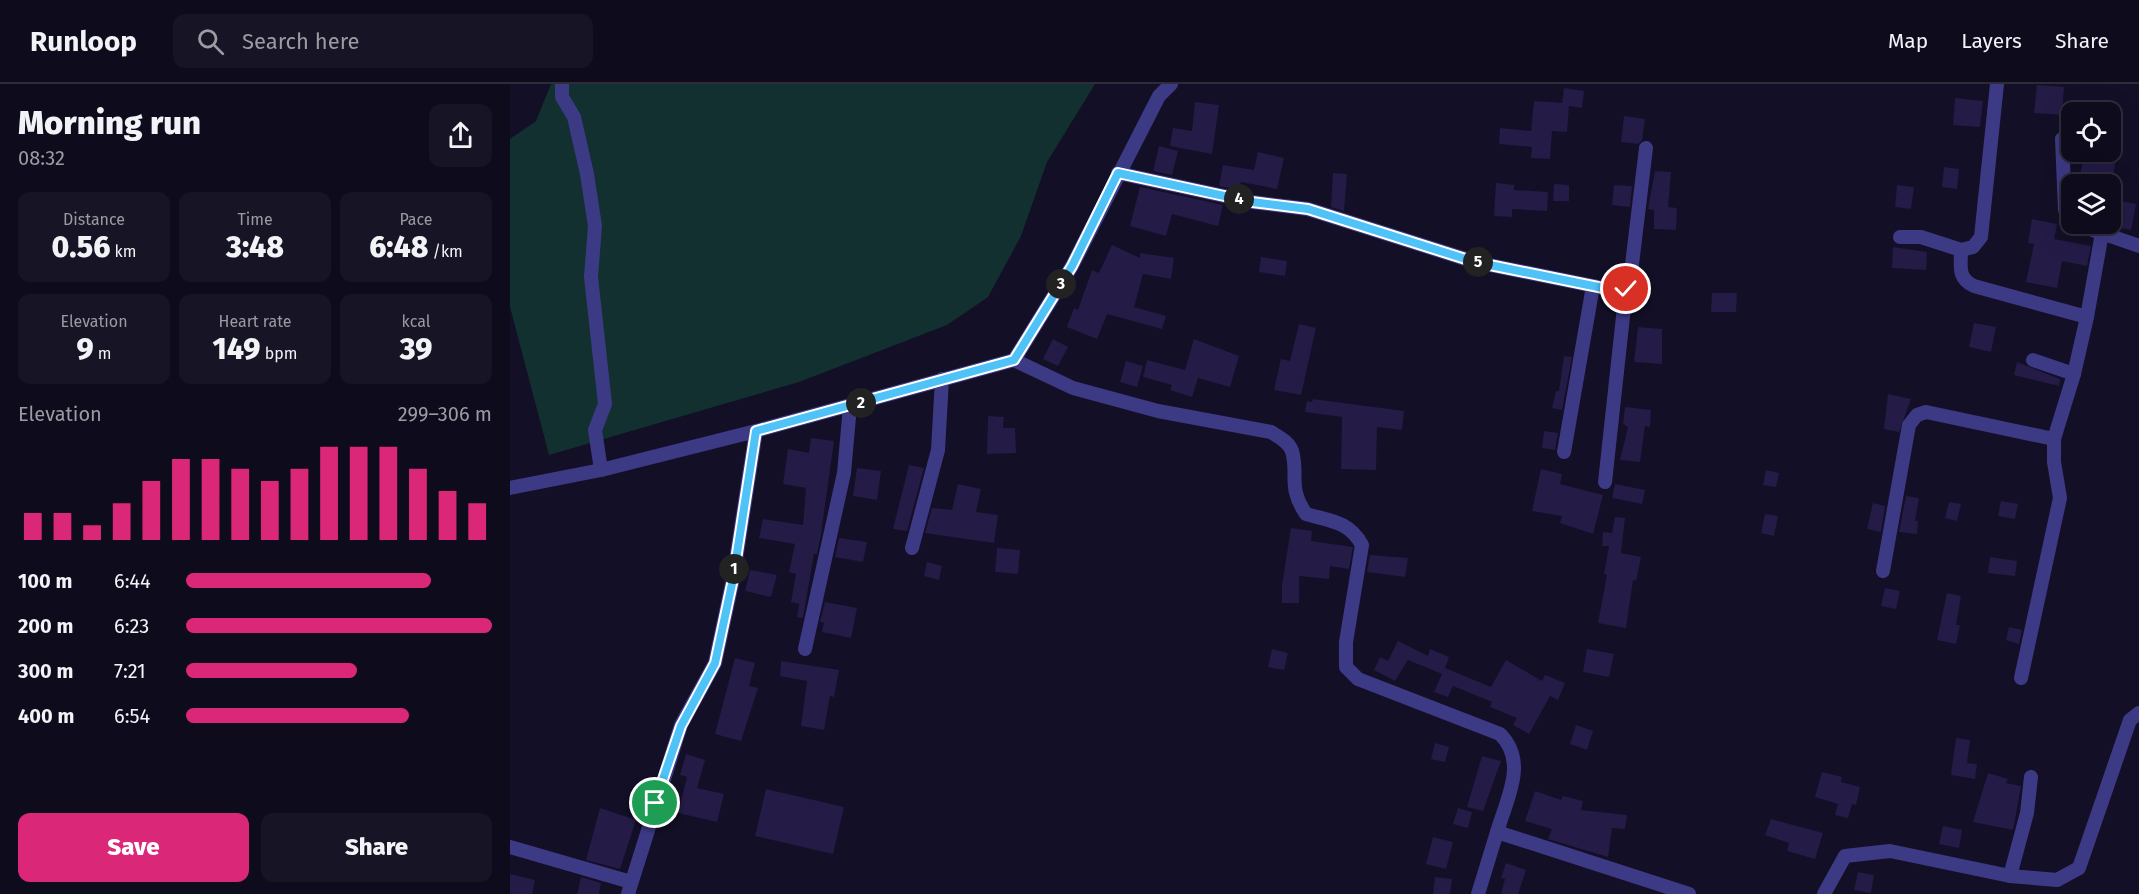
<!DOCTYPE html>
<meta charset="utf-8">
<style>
body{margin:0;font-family:"Fira Sans",sans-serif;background:#171425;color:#f1f3f6;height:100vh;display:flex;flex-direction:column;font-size:22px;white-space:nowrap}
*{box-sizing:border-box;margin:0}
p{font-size:20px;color:#9b9ba3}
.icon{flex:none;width:33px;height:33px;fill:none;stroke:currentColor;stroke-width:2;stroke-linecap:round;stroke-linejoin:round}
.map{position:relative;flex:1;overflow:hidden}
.side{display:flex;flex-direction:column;background:#0e0b1c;width:510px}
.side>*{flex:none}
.controls{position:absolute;left:1551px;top:18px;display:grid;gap:12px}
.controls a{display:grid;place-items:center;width:60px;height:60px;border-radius:12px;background:#0e0b1c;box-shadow:0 6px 24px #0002,0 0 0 2px #2e2b3b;font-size:30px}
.pin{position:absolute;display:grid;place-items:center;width:51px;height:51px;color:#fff;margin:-26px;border:3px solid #fff;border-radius:50%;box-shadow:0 2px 6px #0007}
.km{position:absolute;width:30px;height:30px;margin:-15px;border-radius:50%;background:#222;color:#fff;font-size:16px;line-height:30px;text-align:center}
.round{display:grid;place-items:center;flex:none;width:63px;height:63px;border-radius:12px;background:#171425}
.overview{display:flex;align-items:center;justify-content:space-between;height:102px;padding:0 18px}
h1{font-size:33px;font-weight:800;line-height:45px}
.figures{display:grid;grid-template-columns:repeat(3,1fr);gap:9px;height:102px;padding:6px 18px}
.figures div{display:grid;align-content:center;border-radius:12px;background:#171425;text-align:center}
.figures b{font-size:30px;font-weight:800}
.figures small{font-size:16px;font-weight:400}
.figures p{font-size:16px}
.chart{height:168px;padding:12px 18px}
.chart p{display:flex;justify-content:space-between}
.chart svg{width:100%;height:108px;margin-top:6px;stroke:#db2777;stroke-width:6}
.primary-button{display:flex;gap:12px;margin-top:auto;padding:12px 18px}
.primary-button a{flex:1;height:69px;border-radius:12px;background:#db2777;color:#fff;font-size:24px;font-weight:800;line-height:69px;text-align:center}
.primary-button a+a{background:#171425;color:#f1f3f6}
ul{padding:0 18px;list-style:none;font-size:20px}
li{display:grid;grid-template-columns:96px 72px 1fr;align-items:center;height:45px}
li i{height:15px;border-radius:8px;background:#db2777}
header{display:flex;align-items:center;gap:36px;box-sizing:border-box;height:84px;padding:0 30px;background:#0e0b1c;border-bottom:2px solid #2e2b3b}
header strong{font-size:28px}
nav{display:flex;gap:33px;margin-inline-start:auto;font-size:21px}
.search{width:420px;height:54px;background:#171425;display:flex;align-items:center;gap:15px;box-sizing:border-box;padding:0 21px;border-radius:12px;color:#9b9ba3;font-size:22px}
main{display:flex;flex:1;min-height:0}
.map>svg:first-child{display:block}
.green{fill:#12302f}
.building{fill:#241b47}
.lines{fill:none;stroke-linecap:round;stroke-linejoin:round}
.minor{stroke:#3d3a85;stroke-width:14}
.route-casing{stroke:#fff;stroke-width:12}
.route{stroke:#4fc3f7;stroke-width:8}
</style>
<header>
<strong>Runloop</strong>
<div class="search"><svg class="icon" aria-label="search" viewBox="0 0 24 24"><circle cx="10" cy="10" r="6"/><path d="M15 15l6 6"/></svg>Search here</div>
<nav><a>Map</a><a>Layers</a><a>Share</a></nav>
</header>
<main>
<section class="side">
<div class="overview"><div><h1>Morning run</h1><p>08:32</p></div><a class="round"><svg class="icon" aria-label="share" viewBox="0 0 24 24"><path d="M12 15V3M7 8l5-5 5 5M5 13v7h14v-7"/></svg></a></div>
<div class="figures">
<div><p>Distance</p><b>0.56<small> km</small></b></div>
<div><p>Time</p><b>3:48</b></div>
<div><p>Pace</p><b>6:48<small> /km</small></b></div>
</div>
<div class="figures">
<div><p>Elevation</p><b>9<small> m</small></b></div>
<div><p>Heart rate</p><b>149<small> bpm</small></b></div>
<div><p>kcal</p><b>39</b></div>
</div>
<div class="chart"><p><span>Elevation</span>299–306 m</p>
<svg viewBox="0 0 160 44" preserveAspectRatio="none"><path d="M5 44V33M15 44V33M25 44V38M35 44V29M45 44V20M55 44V11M65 44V11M75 44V15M85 44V20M95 44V15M105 44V6M115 44V6M125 44V6M135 44V15M145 44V24M155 44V29"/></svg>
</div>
<ul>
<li><b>100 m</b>6:44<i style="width:80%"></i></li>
<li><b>200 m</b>6:23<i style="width:100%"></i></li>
<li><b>300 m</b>7:21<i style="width:56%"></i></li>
<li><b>400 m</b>6:54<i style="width:73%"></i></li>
</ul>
<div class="primary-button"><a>Save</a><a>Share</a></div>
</section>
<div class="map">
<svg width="1629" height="810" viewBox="0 0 1629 810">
<rect width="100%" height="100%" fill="#130f26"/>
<!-- green -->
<path class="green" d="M41,0H585L537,78L511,152L478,213L437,241L289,298L39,371L0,223V55L26,37Z"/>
<!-- building -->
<g class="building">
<path d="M1527,1L1554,3L1552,31L1524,29Z"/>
<path d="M1054,4L1074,7L1072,24L1059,22L1057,48L1042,47L1040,75L1021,74L1022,63L989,60L990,44L1021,47L1024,17L1052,19Z"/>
<path d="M1445,14L1473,17L1470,43L1443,41Z"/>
<path d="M685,18L709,21L702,70L660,62L663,44L682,47Z"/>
<path d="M1114,32L1135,35L1132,56L1128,60L1111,58Z"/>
<path d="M649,62L668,67L662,91L643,87Z"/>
<path d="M748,68L774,74L767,105L731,98L729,106L709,102L713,81L744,86Z"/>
<path d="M1575,68H1607L1602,100H1568Z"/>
<path d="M1434,83L1449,85L1447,105L1432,103Z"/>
<path d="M1145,87L1161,88L1158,123L1167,124L1166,146L1144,145V126L1138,125Z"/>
<path d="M823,89L837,90L834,127L821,123Z"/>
<path d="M986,99L1004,101V106L1038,108L1037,127L1002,125V133L984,132Z"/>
<path d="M1044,100L1059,101V117H1043Z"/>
<path d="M1104,101L1122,102L1120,123L1102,121Z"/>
<path d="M1387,101L1404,103L1401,125L1385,123Z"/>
<path d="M630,103L713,121L708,142L662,130L656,152L620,142Z"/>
<path d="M1600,115L1626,120L1621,146L1600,142Z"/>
<path d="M1522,135L1547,140L1544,155L1581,162L1577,182L1552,177L1547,204L1516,198L1524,160L1518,159Z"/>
<path d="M602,161L630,174V169L664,174L661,195L633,190L624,223L656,232L652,245L597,230L587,255L557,243L564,224L568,226L582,186L589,189Z"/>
<path d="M1383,163L1417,168L1416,186L1382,184Z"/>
<path d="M751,173L777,177L775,192L749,188Z"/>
<path d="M1202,209H1227L1226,228H1201Z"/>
<path d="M1464,239L1486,243L1481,268L1459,263Z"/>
<path d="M789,240L806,244L791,311L764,306L771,275L780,277Z"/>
<path d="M1128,243L1152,245V280L1124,278Z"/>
<path d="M543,255L558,263L548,282L533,275Z"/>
<path d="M684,255L729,272L720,303L688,294L682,313L660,306L662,301L633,293L637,276L675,286Z"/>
<path d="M1054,272L1062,273L1052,326L1042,324L1046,307H1049Z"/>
<path d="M616,277L633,282L627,303L610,298Z"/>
<path d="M1507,278L1550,295L1549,302L1504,291Z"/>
<path d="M1378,310L1401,315L1389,348L1374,345Z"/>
<path d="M803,315L894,327L892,346L867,343L866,386L831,385L832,333L795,328L797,317L802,318Z"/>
<path d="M1115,323L1141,326L1140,343L1135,342L1130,378L1110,376L1118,343L1113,340Z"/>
<path d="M478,332L494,333L493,344H505L506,369L477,370Z"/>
<path d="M1034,347L1048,349L1045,366L1032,364Z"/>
<path d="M301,354L324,357L311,450L307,470H304L293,534L287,533L289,520L281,518L286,490L279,488L285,460L249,454L253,435L293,441L296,404L273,400L278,365L299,369Z"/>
<path d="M399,381L414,384L397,447L383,445Z"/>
<path d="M347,384L371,387L367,416L343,412Z"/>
<path d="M1031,385L1052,390L1050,400L1093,411L1083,450L1050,439L1052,432L1022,427Z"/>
<path d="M1256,386L1269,389L1266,403L1253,401Z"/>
<path d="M448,400L471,405L466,428L488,431L484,459L415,449L422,424L442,426Z"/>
<path d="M1105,400L1135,406L1132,420L1102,414Z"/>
<path d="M1396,412L1409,414L1405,437H1408L1407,450L1389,448Z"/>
<path d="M1491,417L1508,420L1505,435L1488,432Z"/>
<path d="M1439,418L1451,420L1447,437L1435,434Z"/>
<path d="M1363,419L1375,422L1371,448L1357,445Z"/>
<path d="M1255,430L1268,432L1264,452L1251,449Z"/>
<path d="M1105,433L1115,434L1111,469L1131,473L1126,497L1123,496L1116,544L1088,539L1097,491L1094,490L1099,462H1092L1093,448L1102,449Z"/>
<path d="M781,444L802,447L801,457L843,463L839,485L820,482L819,495L789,492V519H772V501Z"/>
<path d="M329,454L357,458L353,478L325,473Z"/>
<path d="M487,464L510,466L508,490L485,488Z"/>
<path d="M860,471L898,474L895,493L857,488Z"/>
<path d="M1480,473L1507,477L1505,492L1478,489Z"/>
<path d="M417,478L432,482L429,496L414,492Z"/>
<path d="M240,486L267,491L261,513L235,507Z"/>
<path d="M1375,504L1390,507L1386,525L1371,522Z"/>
<path d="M1437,509L1451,512L1446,541H1450L1446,560L1427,556Z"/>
<path d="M315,518L347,524L341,554L312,548L314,538H310Z"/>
<path d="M1499,543L1512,546L1509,560L1496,556Z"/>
<path d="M888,557L918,572L920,565L939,573L935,584L981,603L996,576L1032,597L1035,591L1055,599L1048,616L1040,612L1019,650L1003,641L1007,634L980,623L982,618L943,602L938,613L924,608L932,590L898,576L885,597L864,586L870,573L878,577Z"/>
<path d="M762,565L778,569L774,586L758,583Z"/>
<path d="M1077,565L1104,570L1099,593L1073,588Z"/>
<path d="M225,574L245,579L239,602L248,604L231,657L205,650Z"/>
<path d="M271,577L329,586L324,613L320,612L314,646L291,642L297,597L270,592Z"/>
<path d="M1066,641L1083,647L1077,666L1060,660Z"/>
<path d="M1446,654L1460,656L1457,679L1467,680L1465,695L1441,691Z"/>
<path d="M925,659L939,663L935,678L921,675Z"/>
<path d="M176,670L195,676L187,704L214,710L207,738L168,729L177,693L170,691Z"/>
<path d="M972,672L991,677L973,727L957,723Z"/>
<path d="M1312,688L1332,693L1331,698L1350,703L1346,721L1342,720L1338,734L1325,731L1328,720L1305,713Z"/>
<path d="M1478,689L1498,695L1496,699L1511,702L1503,746L1463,738Z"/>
<path d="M256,705L334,723L323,770L245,752Z"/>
<path d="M1025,707L1051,716L1053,712L1073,717L1071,726L1117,731L1115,745L1102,744L1098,773L1038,755L1042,745L1015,737Z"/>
<path d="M90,724L126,736L110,785L76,776Z"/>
<path d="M948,724L962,728L958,744L943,740Z"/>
<path d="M1261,735L1313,749L1305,775L1277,767L1279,759L1255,751Z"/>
<path d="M1433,742L1452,746L1449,764L1429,760Z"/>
<path d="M923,753L943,758L936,785L916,780Z"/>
<path d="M996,779L1016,786L1008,810H991L995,795L991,794Z"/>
<path d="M1348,788L1364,791L1361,809L1344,806Z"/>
<path d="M0,790L25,796L22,810H0Z"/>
<path d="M71,793L91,799L89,810H67Z"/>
<path d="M925,793L942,795L940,810H923Z"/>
</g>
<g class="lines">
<!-- minor -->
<g class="minor">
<path d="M52,0V13L64,33L77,90L85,142L81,193L95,320L85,346L91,386"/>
<path d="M1552,55L1555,126L1562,138"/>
<path d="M608,89L742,118L798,125L965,178L1108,207L1116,205L1120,197L1136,64"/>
<path d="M1565,140L1629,162"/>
<path d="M1390,153H1411L1451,166C1451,182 1447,194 1464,202L1577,233L1592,149"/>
<path d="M1451,166L1463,163L1471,153L1487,0"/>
<path d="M504,276L563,304L648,327L761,348C769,353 779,358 782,367C789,391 777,402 796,430C820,437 839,437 852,461L836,558V583L848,595L990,650C1018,678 997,714 987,748L1179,810"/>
<path d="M1523,276L1564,290L1577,233"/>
<path d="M1054,368L1083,202"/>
<path d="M1095,398L1116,205"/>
<path d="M0,404L91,386L246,347L504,276L562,182L649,12L661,0"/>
<path d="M402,464L428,366L432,295"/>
<path d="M1373,487L1399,341L1407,331L1416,328L1544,355"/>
<path d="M295,565L334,389L340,322"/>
<path d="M1511,594L1550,414L1544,378V355L1564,290"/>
<path d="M0,763L121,798"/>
<path d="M1500,792L1517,729L1521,693"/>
<path d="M118,810L171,641L205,579L223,495L246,347"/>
<path d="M968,810L987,748"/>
<path d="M1314,810L1335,772L1380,767L1500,792L1547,796L1569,784L1620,636L1629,629"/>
</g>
</g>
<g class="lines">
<defs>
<path id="route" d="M145,719L171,642L205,579L223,495L246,347L504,276L562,182L608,89L742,118L798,125L965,178L1108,207L1116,205"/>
</defs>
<!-- route casing -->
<use href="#route" class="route-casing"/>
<!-- route -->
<use href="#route" class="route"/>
</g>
</svg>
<div class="controls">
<a><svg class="icon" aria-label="locate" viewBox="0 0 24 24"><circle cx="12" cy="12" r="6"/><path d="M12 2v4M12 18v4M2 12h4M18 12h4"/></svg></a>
<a><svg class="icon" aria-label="layers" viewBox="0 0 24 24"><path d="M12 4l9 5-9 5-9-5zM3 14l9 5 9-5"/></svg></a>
</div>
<div class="pin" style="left:145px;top:719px;background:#1e9e55"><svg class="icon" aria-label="arrive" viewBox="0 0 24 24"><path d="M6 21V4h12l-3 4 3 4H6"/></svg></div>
<div class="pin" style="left:1116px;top:205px;background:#d93025"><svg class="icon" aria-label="check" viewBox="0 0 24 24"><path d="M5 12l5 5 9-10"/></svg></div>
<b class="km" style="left:224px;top:485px">1</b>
<b class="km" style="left:351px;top:319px">2</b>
<b class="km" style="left:551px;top:200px">3</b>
<b class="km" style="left:729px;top:115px">4</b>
<b class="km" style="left:968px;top:178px">5</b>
</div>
</main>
